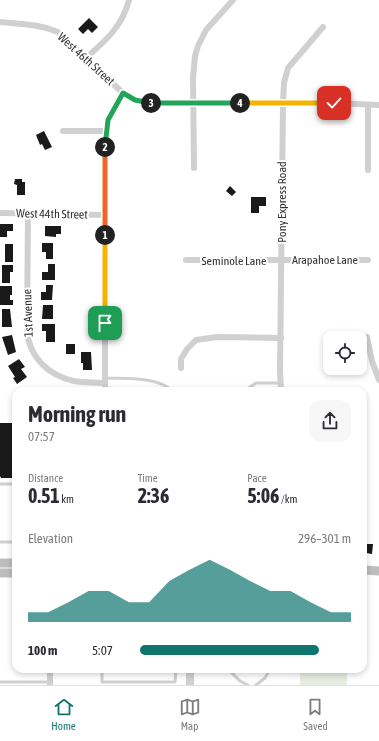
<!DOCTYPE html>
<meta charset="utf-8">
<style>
body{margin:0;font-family:"Asap Condensed",sans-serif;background:#f7f7f7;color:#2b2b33;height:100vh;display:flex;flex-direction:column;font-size:15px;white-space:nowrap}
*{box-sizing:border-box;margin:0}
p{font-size:13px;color:#7c7c81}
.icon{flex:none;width:22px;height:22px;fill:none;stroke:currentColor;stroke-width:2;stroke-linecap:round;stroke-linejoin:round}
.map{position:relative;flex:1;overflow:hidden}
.drawer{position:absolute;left:12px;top:387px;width:355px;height:286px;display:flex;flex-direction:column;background:#fff;border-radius:12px;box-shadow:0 2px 6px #0003}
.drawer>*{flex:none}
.buttons{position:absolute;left:323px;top:331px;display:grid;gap:8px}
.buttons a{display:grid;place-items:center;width:44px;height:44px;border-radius:8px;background:#fff;box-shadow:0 2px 6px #0003;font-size:20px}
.pin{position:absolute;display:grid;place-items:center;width:34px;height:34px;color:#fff;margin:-17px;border-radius:8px;box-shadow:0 2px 6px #0006}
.km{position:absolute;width:20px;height:20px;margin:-10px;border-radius:50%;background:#222;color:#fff;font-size:11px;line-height:20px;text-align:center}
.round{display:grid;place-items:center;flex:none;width:42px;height:42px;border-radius:12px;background:#f7f7f7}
.overview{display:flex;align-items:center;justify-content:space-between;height:68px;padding:0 16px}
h1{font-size:22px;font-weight:700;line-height:30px}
.metrics{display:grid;grid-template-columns:repeat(3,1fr);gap:6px;height:68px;padding:4px 16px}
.metrics div{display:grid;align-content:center}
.metrics b{font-size:20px;font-weight:700}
.metrics small{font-size:11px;font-weight:400}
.metrics p{font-size:11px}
.chart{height:112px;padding:8px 16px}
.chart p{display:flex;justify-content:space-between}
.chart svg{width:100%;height:72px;margin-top:4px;fill:#0f766e;opacity:.7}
ul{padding:0 16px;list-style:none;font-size:13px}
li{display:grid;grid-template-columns:64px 48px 1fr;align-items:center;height:30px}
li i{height:10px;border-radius:5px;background:#0f766e}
.tabs{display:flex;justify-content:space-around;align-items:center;height:56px;border-top:1px solid #e1e1e2;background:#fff;font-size:11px;color:#7c7c81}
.tabs a{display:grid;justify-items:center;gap:2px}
.tabs .current{color:#0f766e}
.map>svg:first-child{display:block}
.green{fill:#e6ecdf}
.building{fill:#1a1a1a}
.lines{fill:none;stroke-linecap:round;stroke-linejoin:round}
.service{stroke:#d0d0d0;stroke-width:3}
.minor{stroke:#d0d0d0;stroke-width:6}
.tertiary{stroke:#d0d0d0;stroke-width:8}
.secondary{stroke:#bdbdbd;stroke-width:9}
.split-1-casing{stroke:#fff;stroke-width:8}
.split-2-casing{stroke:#fff;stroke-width:8}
.split-3-casing{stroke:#fff;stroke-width:8}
.split-4-casing{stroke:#fff;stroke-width:8}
.split-5-casing{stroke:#fff;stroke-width:8}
.split-1{stroke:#f5b400;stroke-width:5}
.split-2{stroke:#f0652b;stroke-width:5}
.split-3{stroke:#22a559;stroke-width:5}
.split-4{stroke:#22a559;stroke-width:5}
.split-5{stroke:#f5b400;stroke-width:5}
.labels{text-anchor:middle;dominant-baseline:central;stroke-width:4;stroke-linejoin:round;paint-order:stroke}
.street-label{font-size:12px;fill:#333;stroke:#fff}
</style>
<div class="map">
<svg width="379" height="685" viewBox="0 0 379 685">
<rect width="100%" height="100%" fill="#fff"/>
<!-- green -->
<rect class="green" x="300" y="669" width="47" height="16"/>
<!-- building -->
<g class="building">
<path d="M89,18L98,27L92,33L88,29L83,34L78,29Z"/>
<path d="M44,131L52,147L45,150L42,144L40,145L36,135Z"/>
<path d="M15,179H22V182H25V195H17V185L14,184Z"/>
<path d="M230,186L236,192L232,196L226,191Z"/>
<path d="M251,197H266V206H259V213H251Z"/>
<path d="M0,224H13V231H7V237H0Z"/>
<path d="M45,226H61V234H56V237L45,236Z"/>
<path d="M42,243H53V259H46V252H42Z"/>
<rect x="5" y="244" width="8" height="18"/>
<path d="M48,264H55V280H42V272H48Z"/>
<path d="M2,265H13V272H10V283H2Z"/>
<path d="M46,285H53L52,300H41V292H46Z"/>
<path d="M0,286H12V295H10V300H13V305H0Z"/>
<path d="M43,305H53V319H42Z"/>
<path d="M2,309H10L12,327H2Z"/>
<path d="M42,324H55V342H46V331H42Z"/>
<path d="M12,335L16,352L8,355L2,337Z"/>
<rect x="66" y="344" width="9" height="10"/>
<path d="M81,352H91L92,370H83V363H81Z"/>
<path d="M19,359L25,367L21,369L27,377L17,384L13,378L15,377L8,366Z"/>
<path d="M0,423H16V478H1L0,476Z"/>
<path d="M366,544H373L372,554L366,553Z"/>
</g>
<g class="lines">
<!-- service -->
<g class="service">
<path d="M105,378C123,379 159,376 172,391"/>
<path d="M244,391L256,383H281"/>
<path d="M0,484H16"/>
<path d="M0,542H16"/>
<path d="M102,669V682H175L176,670H189"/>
<path d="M228,669L240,681L248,685"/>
<path d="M0,682H50"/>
<path d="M256,685L265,678L270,669"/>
</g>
<!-- minor -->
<g class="minor">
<path d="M0,22C20,24 39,24 58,32L125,95L135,100L153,103H334L379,105"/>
<path d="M86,58C106,40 122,27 129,0"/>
<path d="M368,105V170"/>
<path d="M63,131H107"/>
<path d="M194,168L193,78L195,56L198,46L206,30L233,0"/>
<path d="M0,213L105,215"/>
<path d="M28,213L27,331C29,357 49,376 74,381C84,383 95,382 105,383"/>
<path d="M186,260H368"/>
<path d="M367,337L372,361L379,380"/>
<path d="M181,368V359L187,349L196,340L217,337L281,338"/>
<path d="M105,391V143L108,121L123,93"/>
<path d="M281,391L280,371L283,103L284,83L288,68L323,27"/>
<path d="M50,685V669"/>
</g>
<!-- tertiary -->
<path class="tertiary" d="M190,685V669"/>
<!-- secondary -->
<g class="secondary">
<path d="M0,563H16"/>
<path d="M363,570L379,571"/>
<path d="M0,573H16"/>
</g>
</g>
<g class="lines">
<defs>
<path id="split-1" d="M105,235V323"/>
<path id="split-2" d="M105,147V235"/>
<path id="split-3" d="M105,147L108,120L123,93L135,100L151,103"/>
<path id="split-4" d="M151,103H240"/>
<path id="split-5" d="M240,103H334"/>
</defs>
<!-- split-1 casing -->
<use href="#split-1" class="split-1-casing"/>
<!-- split-2 casing -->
<use href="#split-2" class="split-2-casing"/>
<!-- split-3 casing -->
<use href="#split-3" class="split-3-casing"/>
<!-- split-4 casing -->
<use href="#split-4" class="split-4-casing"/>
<!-- split-5 casing -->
<use href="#split-5" class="split-5-casing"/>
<!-- split-1 -->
<use href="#split-1" class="split-1"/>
<!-- split-2 -->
<use href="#split-2" class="split-2"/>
<!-- split-3 -->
<use href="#split-3" class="split-3"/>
<!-- split-4 -->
<use href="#split-4" class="split-4"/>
<!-- split-5 -->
<use href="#split-5" class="split-5"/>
</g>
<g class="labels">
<!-- street labels -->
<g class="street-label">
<text transform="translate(86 59) rotate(42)">West 46th Street</text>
<text transform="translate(282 202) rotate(-90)">Pony Express Road</text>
<text transform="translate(52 214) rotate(1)">West 44th Street</text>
<text x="325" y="260">Arapahoe Lane</text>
<text x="234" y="261">Seminole Lane</text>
<text transform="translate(28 313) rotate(-92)">1st Avenue</text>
</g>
</g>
</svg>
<div class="buttons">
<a><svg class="icon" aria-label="locate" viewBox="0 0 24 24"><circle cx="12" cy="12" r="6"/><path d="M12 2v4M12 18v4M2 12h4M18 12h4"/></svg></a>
</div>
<div class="pin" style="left:105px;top:323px;background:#1e9e55"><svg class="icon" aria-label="arrive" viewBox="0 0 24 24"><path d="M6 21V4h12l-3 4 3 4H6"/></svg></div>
<div class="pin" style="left:334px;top:103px;background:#d93025"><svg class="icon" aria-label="check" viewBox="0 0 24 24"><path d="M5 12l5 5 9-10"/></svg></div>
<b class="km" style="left:105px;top:235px">1</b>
<b class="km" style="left:105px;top:147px">2</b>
<b class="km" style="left:151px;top:103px">3</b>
<b class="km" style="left:240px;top:103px">4</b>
<section class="drawer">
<div class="overview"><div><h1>Morning run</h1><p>07:57</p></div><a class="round"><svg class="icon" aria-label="share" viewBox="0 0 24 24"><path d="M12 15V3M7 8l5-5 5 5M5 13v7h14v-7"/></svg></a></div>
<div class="metrics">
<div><p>Distance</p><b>0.51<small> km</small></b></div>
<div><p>Time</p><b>2:36</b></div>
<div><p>Pace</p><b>5:06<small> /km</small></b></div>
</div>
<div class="chart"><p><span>Elevation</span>296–301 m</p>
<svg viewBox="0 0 160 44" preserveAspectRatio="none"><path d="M0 44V38L10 38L20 32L30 25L40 25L50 32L60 32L70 19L80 12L90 6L100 12L110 19L120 25L130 25L140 32L150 38L160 38V44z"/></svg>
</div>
<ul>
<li><b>100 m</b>5:07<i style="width:85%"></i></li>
</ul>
</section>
</div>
<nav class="tabs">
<a class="current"><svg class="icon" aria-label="home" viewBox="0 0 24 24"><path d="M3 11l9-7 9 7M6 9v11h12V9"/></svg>Home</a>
<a><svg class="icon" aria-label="map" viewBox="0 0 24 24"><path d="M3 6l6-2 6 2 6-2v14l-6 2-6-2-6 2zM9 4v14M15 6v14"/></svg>Map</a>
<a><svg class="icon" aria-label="saved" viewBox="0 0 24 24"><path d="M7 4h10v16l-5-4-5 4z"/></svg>Saved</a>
</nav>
